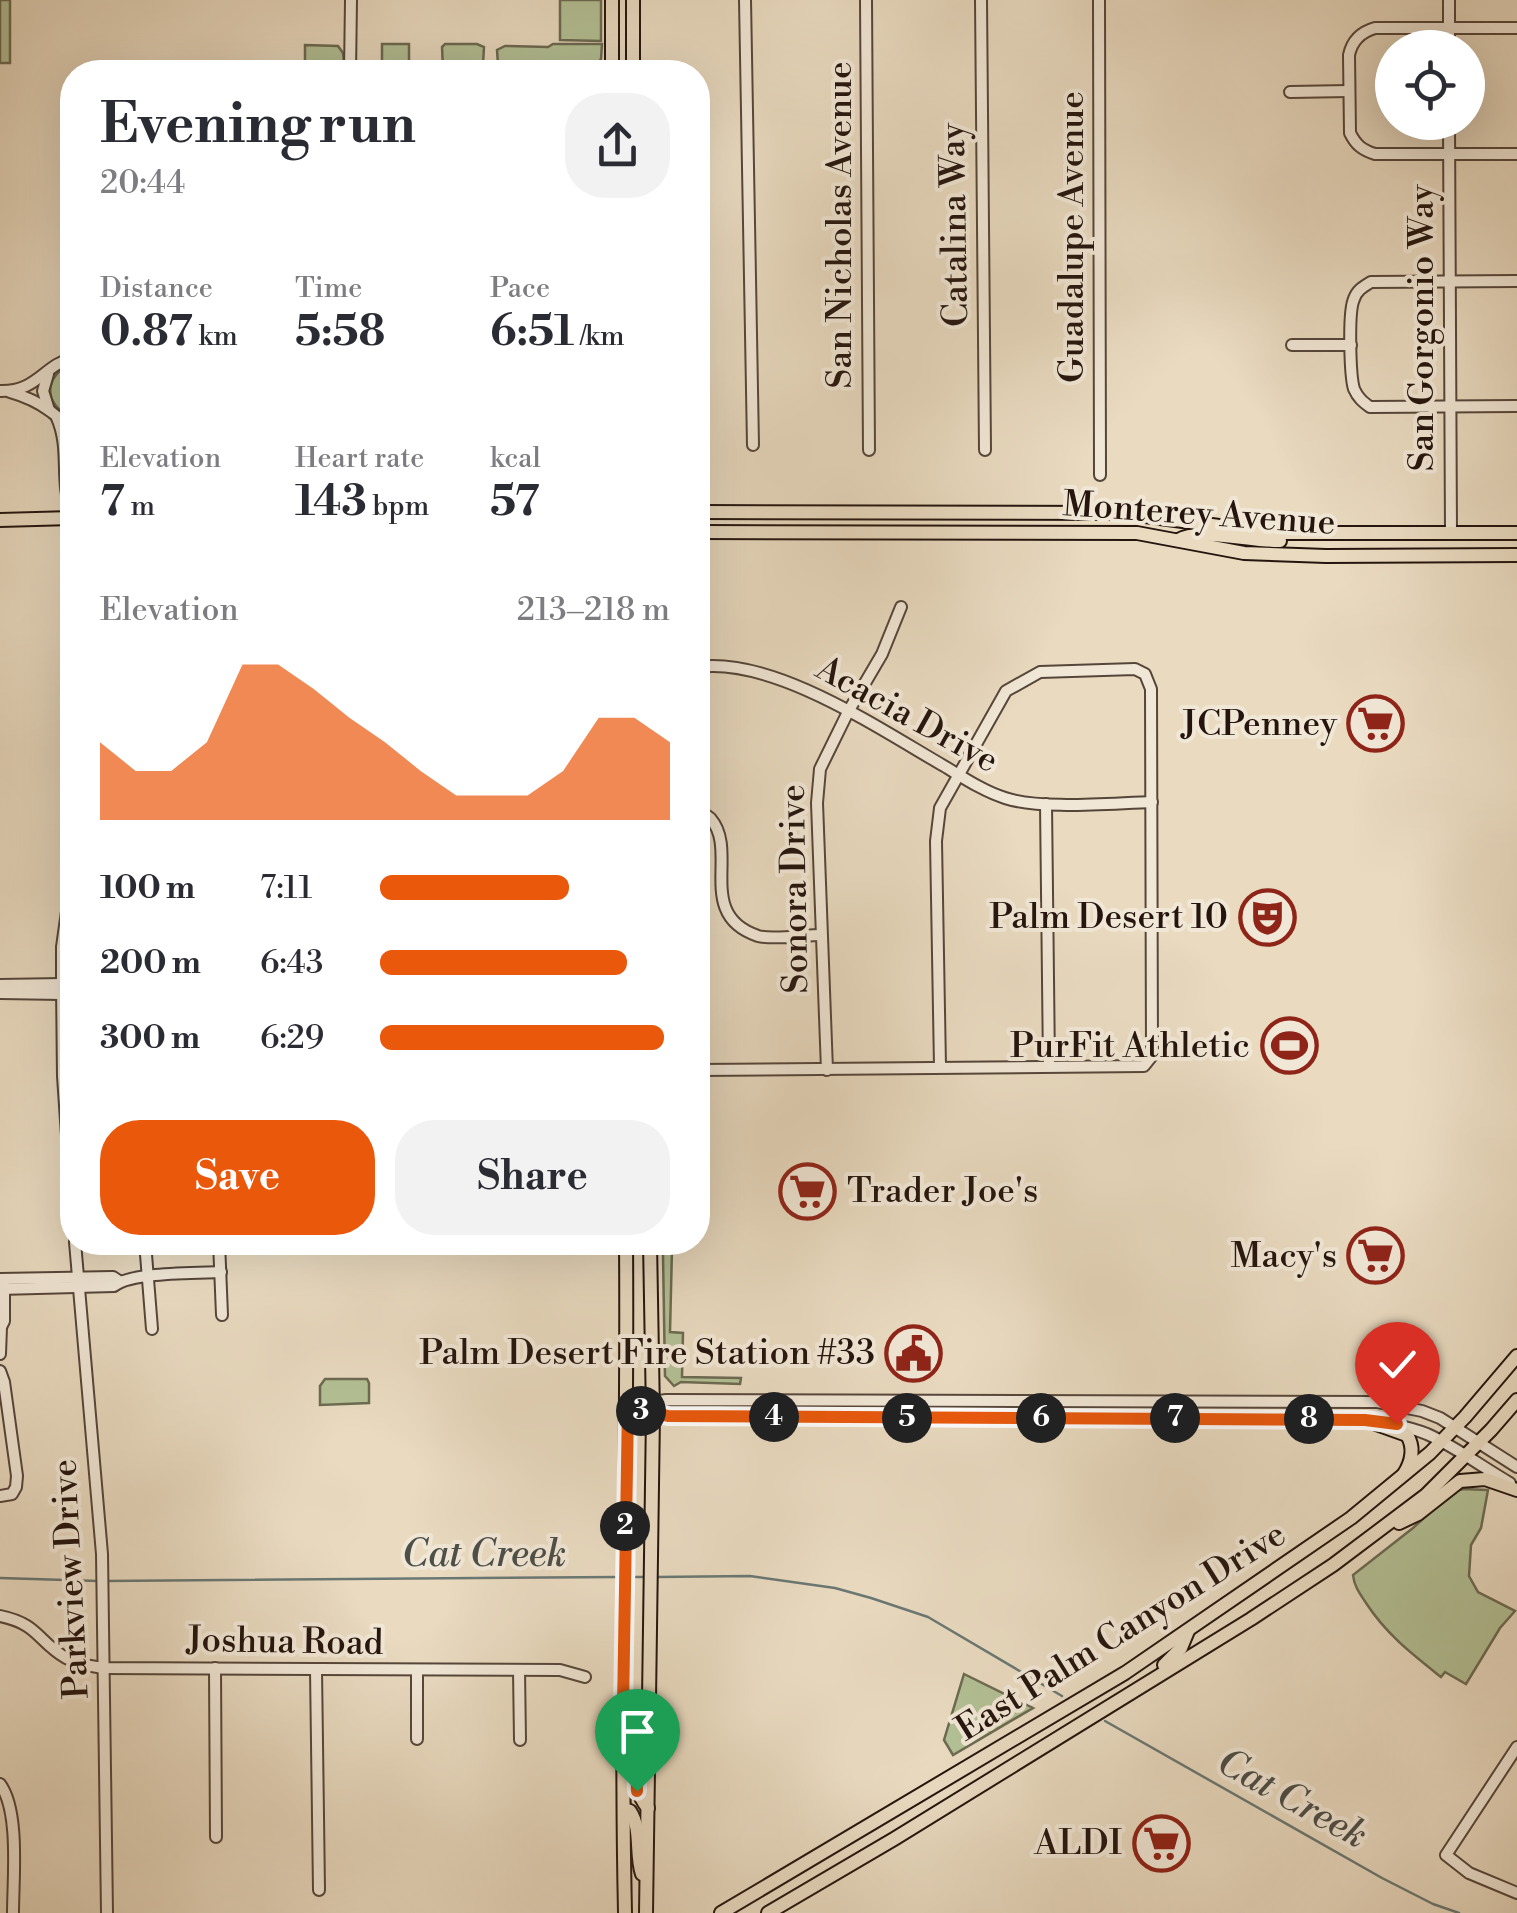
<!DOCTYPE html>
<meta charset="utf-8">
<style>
body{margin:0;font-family:"Libre Bodoni",serif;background:#f2f2f3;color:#2b2b33;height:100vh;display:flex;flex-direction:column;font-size:38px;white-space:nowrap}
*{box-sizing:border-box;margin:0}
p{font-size:32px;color:#7c7c81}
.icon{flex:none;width:55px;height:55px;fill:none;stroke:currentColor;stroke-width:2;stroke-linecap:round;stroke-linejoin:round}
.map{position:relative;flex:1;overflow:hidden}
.side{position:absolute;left:60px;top:60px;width:650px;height:1195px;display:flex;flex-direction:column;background:#fff;border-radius:40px;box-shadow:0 10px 40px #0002}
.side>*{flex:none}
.fabs{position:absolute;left:1375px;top:30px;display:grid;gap:20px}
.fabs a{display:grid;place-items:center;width:110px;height:110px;border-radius:50%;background:#fff;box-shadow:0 10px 40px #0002;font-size:50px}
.pin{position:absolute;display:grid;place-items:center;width:85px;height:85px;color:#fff;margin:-102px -42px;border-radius:50% 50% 50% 0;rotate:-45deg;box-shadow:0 0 10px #0007}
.pin .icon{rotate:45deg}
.km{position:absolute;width:50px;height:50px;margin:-25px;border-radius:50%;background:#222;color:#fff;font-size:28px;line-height:50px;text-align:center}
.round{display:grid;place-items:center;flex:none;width:105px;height:105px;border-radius:40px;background:#f2f2f3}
.overview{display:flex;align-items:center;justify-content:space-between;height:170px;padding:0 40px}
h1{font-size:55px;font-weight:800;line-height:75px}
.metrics{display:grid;grid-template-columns:repeat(3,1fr);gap:15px;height:170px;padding:10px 40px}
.metrics div{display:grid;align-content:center}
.metrics b{font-size:42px;font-weight:800}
.metrics small{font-size:28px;font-weight:400}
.metrics p{font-size:28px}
.chart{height:280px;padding:20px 40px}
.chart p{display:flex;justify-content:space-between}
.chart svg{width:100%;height:180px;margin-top:10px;fill:#ea580c;opacity:.7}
.action{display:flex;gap:20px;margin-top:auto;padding:20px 40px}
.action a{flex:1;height:115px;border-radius:40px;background:#ea580c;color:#fff;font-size:40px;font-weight:800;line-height:115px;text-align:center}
.action a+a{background:#f2f2f3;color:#2b2b33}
ul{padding:0 40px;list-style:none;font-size:32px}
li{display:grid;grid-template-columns:160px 120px 1fr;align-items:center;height:75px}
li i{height:25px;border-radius:12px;background:#ea580c}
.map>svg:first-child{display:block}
.green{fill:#b3c095;stroke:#6c6a52;stroke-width:2.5}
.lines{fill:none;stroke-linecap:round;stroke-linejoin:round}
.stream{stroke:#6a7873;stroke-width:2.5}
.minor-casing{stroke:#56463a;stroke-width:14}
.major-casing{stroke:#25150e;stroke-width:16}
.minor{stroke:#f1e7d6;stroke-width:10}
.major{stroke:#e9dac0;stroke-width:12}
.route-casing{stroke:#fff;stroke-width:20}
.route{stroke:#ea580c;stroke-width:12}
.labels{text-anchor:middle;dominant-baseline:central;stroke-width:8;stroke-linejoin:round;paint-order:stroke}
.street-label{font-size:35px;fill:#25150e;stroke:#f1e7d6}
.poi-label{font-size:35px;fill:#25150e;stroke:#f1e7d6;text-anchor:end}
.water-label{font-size:38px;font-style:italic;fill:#4d4f49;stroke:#f1e7d6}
</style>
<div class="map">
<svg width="1517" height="1913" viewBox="0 0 1517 1913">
<rect width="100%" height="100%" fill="#e9dac0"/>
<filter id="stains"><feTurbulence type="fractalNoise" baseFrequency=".002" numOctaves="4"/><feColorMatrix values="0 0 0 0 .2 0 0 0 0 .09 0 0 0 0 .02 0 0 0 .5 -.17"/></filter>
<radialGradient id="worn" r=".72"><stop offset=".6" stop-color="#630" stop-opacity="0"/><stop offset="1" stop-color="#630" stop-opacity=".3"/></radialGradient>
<!-- green -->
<g class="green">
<rect x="0" y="0" width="10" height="63"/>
<path d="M560,0H601V41L560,40Z"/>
<rect x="382" y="44" width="27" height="25"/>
<path d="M445,44H477L484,47L483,64L475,69H443L442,47Z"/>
<path d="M553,44H602L601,59L592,69H506L498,64L497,50L505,46L548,47Z"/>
<path d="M305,45L338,46L343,53L344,62L339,67H332V63H328L327,69H305Z"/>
<path d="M72,364V417C43,406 43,375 72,364Z"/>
<path d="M672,1249L670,1332L683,1333L682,1377L741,1378L740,1384L681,1382L674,1386L665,1376L663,1255L667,1250Z"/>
<path d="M325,1379H367L369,1383V1403L320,1405V1386Z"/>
<path d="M1464,1489L1488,1490L1481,1528L1471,1545L1469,1576L1478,1592L1515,1611L1500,1628L1466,1684L1445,1672L1441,1677C1412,1654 1387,1635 1366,1603C1360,1594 1354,1586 1353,1575L1413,1528L1453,1491Z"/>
<path d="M964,1674L1033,1708L953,1755L944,1740Z"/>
</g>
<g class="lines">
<!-- stream -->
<g class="stream">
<path d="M631,1577H648"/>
<path d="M656,1577L750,1576L835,1588L871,1598L928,1617L1062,1696"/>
<path d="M0,1578L98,1581"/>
<path d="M106,1581L618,1577"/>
<path d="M1105,1721L1382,1878L1433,1904L1459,1913"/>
</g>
<defs>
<g id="minor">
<path d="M745,0L753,445"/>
<path d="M866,0L869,450"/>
<path d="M981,0L985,450"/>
<path d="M1099,0L1100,475"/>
<path d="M1449,0V48"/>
<path d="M1517,28H1375C1361,32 1352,41 1349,55L1350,133C1356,145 1362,150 1375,154H1517"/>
<path d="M350,72L351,0"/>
<path d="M1290,92L1349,91"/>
<path d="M1449,122L1451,533"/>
<path d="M1517,281L1371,282C1363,287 1357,290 1354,299C1348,311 1350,376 1354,389C1358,398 1363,402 1370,407L1517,406"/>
<path d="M1292,345H1351"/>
<path d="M48,374L43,391L49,410"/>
<path d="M0,391C37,392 43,366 72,358"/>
<path d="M10,392C24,396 38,402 50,411C58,417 62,421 72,423"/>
<path d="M57,418C71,450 59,481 72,513"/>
<path d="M72,658V718"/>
<path d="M698,667C774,657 878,728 944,766C964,778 983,791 1005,798C1041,810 1112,803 1152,802"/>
<path d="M1046,804L1049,1066"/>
<path d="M698,810C700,812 709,816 711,819C739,852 695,915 758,936C773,940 804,935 821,935"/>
<path d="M72,841L71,883L62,947V984L63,1076L72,1210"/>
<path d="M0,985L62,984"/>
<path d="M0,993L62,994"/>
<path d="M698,1070L1144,1066L1152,1056L1151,689L1145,674L1135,669L1040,672L1006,691L940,808L936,841L940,1067"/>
<path d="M827,1070L817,803L820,769L848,712L882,654L901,607"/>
<path d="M75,1242L102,1554L107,1913"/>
<path d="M145,1242L152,1329"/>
<path d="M219,1242L222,1315"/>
<path d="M0,1279L113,1277L119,1281"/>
<path d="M0,1289L114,1286C131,1272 196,1273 221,1272"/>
<path d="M0,1354L1,1327L4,1321V1286"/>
<path d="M0,1371L4,1382L17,1476L16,1487L12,1494L0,1496"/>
<path d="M628,1406L666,1400L1377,1402L1422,1411L1440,1418L1517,1467"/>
<path d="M627,1407L668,1416L1365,1420C1386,1423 1407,1426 1427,1434C1456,1447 1482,1467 1510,1483"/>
<path d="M0,1616C39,1624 37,1641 66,1658C78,1665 91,1666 104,1668L560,1670L585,1677"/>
<path d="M215,1668L216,1837"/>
<path d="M316,1669L319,1890"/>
<path d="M519,1670L520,1740"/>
<path d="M417,1671V1739"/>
<path d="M1517,1747L1446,1855L1469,1873L1517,1893"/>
<path d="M0,1784C20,1811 13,1879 13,1913"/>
</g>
<g id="major">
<path d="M612,0V72"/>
<path d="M633,0V72"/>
<path d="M698,512L1123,513L1272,533H1517"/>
<path d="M0,520L72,518"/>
<path d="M698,532L1137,533L1244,553L1326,556L1517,555"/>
<path d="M1178,540C1199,527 1251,542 1280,541"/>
<path d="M1365,1420L1407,1435C1415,1448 1412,1461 1404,1474"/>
<path d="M1399,1523L1418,1514L1460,1481L1485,1479L1517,1490"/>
<path d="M1164,1665L1181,1648L1188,1631"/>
<path d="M625,1711C644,1742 626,1785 648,1808"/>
<path d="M624,1809L630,1811C642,1829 635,1854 642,1874"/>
<path d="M625,1913C620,1689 628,1466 626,1242"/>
<path d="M646,1913L653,1414L650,1242"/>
<path d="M721,1913L1125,1673L1351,1518L1430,1453L1465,1417L1517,1356"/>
<path d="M768,1913L894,1839L1251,1619L1333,1565L1426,1495L1491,1430L1517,1400"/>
</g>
</defs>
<!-- minor casing -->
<use href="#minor" class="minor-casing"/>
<!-- major casing -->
<use href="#major" class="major-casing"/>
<!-- minor -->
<use href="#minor" class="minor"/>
<!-- major -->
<use href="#major" class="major"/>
</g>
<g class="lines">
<defs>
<path id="route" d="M637,1791C636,1762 639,1733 623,1709L628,1406L668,1416L1365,1420L1397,1424"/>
</defs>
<!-- route casing -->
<use href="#route" class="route-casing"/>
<!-- route -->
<use href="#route" class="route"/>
</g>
<!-- icons -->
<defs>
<symbol id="supermarket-ring" viewBox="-11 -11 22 22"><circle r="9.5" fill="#f1e7d6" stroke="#8f2418" stroke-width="1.5"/><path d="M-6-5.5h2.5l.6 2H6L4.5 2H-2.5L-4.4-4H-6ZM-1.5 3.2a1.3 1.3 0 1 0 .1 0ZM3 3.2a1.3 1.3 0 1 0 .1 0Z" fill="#8f2418"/></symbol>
<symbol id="theatre-ring" viewBox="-11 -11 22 22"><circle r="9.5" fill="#f1e7d6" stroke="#8f2418" stroke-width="1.5"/><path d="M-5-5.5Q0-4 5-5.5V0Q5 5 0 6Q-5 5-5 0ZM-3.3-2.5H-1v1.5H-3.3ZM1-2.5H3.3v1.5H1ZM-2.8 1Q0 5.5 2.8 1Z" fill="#8f2418"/></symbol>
<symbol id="stadium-ring" viewBox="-11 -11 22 22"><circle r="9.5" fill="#f1e7d6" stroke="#8f2418" stroke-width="1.5"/><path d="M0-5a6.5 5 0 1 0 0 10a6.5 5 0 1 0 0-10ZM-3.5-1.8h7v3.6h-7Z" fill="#8f2418"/></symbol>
<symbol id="civic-ring" viewBox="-11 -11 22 22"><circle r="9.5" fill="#f1e7d6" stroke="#8f2418" stroke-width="1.5"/><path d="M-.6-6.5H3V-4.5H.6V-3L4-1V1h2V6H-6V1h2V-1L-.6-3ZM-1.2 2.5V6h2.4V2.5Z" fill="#8f2418"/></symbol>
</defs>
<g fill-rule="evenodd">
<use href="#supermarket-ring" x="1344" y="692" width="63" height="63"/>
<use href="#theatre-ring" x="1236" y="886" width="63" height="63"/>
<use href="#stadium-ring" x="1258" y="1014" width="63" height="63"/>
<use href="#supermarket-ring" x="776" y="1160" width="63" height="63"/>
<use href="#supermarket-ring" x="1344" y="1224" width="63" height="63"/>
<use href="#civic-ring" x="882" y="1322" width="63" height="63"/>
<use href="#supermarket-ring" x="1130" y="1812" width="63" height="63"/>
</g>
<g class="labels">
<!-- street labels -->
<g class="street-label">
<text transform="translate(840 225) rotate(-90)">San Nicholas Avenue</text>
<text transform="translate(955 225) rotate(-91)">Catalina Way</text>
<text transform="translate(1072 237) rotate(-90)">Guadalupe Avenue</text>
<text transform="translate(1422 328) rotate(-90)">San Gorgonio Way</text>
<text transform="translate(1199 514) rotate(4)">Monterey Avenue</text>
<text transform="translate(907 715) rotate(29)">Acacia Drive</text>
<text transform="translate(795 889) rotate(-91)">Sonora Drive</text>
<text transform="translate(71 1579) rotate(-93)">Parkview Drive</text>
<text transform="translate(1121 1632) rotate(-32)">East Palm Canyon Drive</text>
<text transform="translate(285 1642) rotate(1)">Joshua Road</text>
</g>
<!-- poi labels -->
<g class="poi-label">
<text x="1337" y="724">JCPenney</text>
<text x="1228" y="917">Palm Desert 10</text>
<text x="1250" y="1046">PurFit Athletic</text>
<text x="847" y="1191" text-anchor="start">Trader Joe's</text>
<text x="1337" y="1256">Macy's</text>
<text x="875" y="1353">Palm Desert Fire Station #33</text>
<text x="1122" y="1843">ALDI</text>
</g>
<!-- water labels -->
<g class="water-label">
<text x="484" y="1554">Cat Creek</text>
<text transform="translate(1292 1799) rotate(29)">Cat Creek</text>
</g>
</g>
<rect width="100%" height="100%" filter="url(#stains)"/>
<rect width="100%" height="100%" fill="url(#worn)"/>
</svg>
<div class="fabs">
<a><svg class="icon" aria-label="locate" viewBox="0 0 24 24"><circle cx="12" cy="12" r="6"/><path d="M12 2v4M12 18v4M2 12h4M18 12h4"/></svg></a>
</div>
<div class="pin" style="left:637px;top:1791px;background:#1e9e55"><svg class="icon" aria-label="arrive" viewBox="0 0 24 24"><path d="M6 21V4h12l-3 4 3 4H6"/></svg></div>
<div class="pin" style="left:1397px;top:1424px;background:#d93025"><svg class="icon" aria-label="check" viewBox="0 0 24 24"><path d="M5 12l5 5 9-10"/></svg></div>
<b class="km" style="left:625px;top:1526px">2</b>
<b class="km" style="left:641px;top:1411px">3</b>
<b class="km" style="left:774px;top:1417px">4</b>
<b class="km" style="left:907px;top:1418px">5</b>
<b class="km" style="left:1041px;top:1418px">6</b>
<b class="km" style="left:1175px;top:1418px">7</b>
<b class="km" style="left:1309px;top:1419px">8</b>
<section class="side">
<div class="overview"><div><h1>Evening run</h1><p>20:44</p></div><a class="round"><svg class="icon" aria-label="share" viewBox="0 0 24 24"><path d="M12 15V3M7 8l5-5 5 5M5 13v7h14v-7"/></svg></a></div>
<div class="metrics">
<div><p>Distance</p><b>0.87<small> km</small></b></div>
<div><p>Time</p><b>5:58</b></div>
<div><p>Pace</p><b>6:51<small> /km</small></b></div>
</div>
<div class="metrics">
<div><p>Elevation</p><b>7<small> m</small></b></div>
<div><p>Heart rate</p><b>143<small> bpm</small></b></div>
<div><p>kcal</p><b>57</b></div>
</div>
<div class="chart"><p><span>Elevation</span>213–218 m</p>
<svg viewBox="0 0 160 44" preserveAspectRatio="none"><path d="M0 44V25L10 32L20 32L30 25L40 6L50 6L60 12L70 19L80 25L90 32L100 38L110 38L120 38L130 32L140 19L150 19L160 25V44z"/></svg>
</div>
<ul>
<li><b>100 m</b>7:11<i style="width:65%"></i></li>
<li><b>200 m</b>6:43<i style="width:85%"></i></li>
<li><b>300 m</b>6:29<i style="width:98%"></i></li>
</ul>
<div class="action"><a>Save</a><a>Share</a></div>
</section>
</div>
